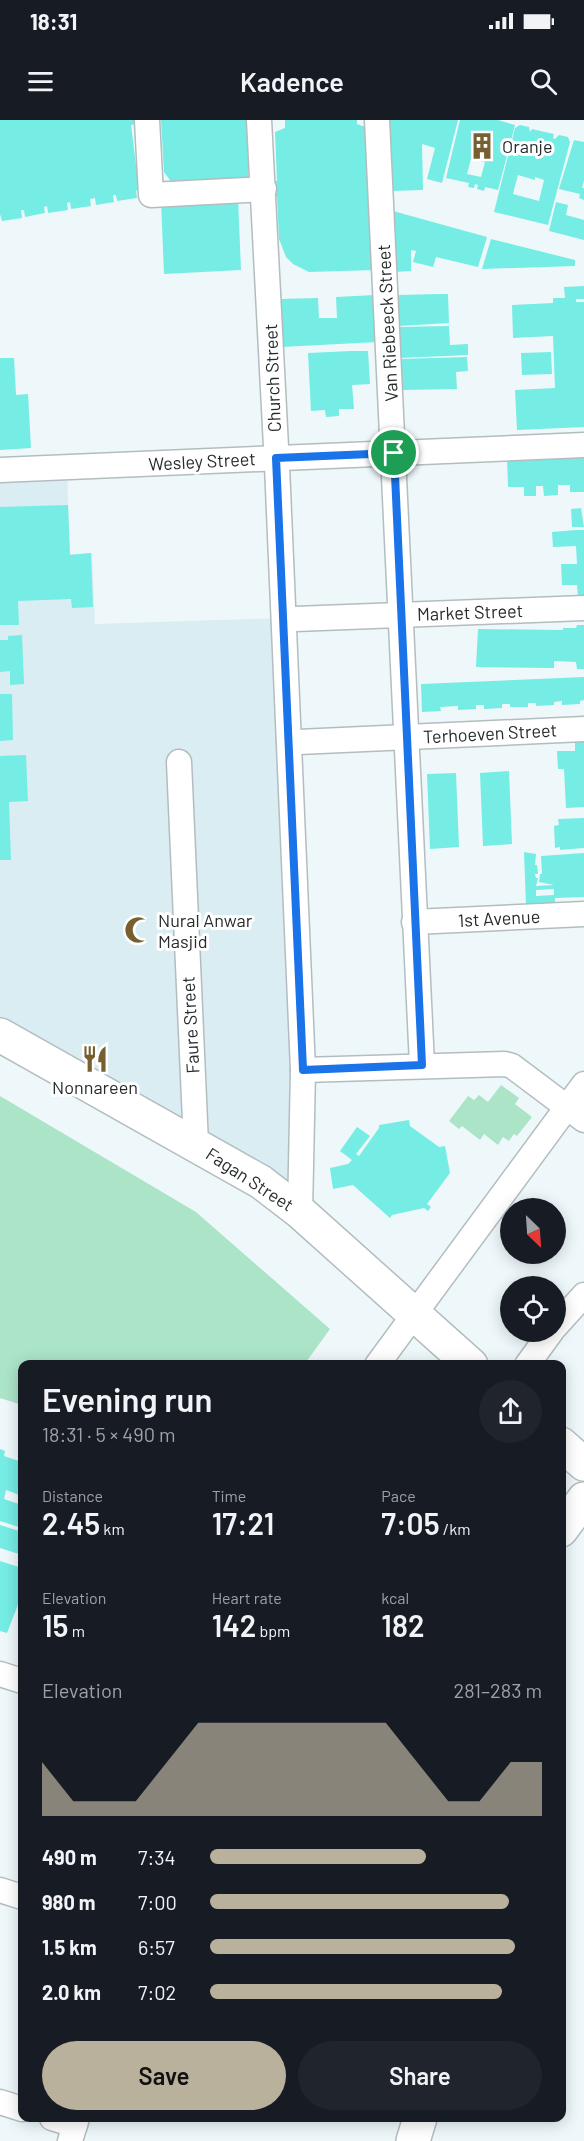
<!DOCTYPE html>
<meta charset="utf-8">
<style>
body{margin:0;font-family:Barlow,sans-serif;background:#20242c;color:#f1f3f6;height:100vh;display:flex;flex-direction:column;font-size:22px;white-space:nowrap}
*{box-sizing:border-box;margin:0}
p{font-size:20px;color:#9ea1a6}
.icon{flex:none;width:33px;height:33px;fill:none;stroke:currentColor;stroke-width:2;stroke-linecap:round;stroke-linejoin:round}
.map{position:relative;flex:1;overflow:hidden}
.side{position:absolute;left:18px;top:1240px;width:548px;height:762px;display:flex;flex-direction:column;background:#171b24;border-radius:12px;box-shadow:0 3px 15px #0003}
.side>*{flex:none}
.needle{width:39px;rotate:155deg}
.fabs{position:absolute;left:500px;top:1078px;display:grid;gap:12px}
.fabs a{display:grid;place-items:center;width:66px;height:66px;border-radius:50%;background:#171b24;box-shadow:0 3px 15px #0003;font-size:30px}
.pin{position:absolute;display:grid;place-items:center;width:51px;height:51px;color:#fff;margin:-26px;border:3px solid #fff;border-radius:50%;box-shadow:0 2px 6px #0007}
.round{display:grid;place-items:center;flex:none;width:63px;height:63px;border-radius:32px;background:#20242c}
.summary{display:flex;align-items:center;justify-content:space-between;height:102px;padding:0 24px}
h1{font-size:33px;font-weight:600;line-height:45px}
.metrics{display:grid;grid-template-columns:repeat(3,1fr);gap:9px;height:102px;padding:6px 24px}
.metrics div{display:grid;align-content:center}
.metrics b{font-size:30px;font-weight:600}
.metrics small{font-size:16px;font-weight:400}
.metrics p{font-size:16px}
.chart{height:168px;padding:12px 24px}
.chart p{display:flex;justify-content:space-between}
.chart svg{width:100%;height:108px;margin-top:6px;fill:#bab19d;opacity:.7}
.primary-button{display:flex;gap:12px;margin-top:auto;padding:12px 24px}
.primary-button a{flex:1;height:69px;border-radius:36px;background:#bab19d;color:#111;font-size:24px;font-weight:600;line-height:69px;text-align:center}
.primary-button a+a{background:#20242c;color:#f1f3f6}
ul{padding:0 24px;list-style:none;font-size:20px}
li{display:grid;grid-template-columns:96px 72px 1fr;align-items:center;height:45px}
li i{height:15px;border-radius:8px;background:#bab19d}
.status{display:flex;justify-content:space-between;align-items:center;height:42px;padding:0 30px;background:#171b24;direction:ltr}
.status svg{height:16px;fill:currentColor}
header{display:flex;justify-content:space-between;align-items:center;height:78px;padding:0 24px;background:#171b24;font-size:27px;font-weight:600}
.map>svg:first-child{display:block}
.built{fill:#daedf3}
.green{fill:#ace4c8}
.building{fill:#75ece4;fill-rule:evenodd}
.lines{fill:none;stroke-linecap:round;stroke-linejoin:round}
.street-casing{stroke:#b3bdbf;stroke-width:27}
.secondary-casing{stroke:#b3bdbf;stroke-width:36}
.street{stroke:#fff;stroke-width:24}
.secondary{stroke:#fff;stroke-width:33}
.route-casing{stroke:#fff;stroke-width:12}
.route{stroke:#1a73e8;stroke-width:8}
.labels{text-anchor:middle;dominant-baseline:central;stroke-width:6;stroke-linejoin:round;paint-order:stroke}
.poi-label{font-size:18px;fill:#272b2c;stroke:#fff;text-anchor:start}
.street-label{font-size:18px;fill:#272b2c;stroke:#fff}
</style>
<div class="status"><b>18:31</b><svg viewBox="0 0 49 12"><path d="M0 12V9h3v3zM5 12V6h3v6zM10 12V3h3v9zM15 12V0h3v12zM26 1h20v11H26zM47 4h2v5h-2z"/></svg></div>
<header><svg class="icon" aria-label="menu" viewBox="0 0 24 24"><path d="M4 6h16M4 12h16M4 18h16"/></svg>Kadence<svg class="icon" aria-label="search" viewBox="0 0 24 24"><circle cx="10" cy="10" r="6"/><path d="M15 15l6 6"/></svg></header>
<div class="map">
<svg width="584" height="2021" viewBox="0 0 584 2021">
<rect width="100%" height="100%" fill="#eef8fb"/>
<!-- built -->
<path class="built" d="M67,348L70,434L92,433L95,504L283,498L299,1091L0,916V350Z"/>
<!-- green -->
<g class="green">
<path d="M501,965L519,978L515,984L532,997L517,1016L514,1014L509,1021L503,1017L498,1025L484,1014L480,1020L462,1006L459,1009L449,1001L468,976L474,980L479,975L488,982Z"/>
<path d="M0,976L196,1092L330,1209L304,1245H22V1285L0,1278Z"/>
</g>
<!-- building -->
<g class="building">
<path d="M0,0H135V4L131,5L139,69L136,71L137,78L117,81L116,75H113L114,82L96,85L95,78L90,79L91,86L71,89L70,82L67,83L68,90L48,93L47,86L44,87L45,93L25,97L24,90H21L22,98L2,101L0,94Z"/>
<path d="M161,0H249L251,47L248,48L249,64L172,63L164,52Z"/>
<path d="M285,0H357V4L368,8L375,150L309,152L293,144L286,137L279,119L277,77H274L273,61H277L275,12L285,8Z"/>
<path d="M389,0H458L442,63L427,59L435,28L422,24L423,70L391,71Z"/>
<path d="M460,0H498L515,5L498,70L485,67L484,71L477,69L478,65L475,64L474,68L468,67L469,63L446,58ZM471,39L485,42L481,57L467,54Z"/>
<path d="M520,5L529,7L530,12L532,9L554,14L553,18L555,19L559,15L568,17L570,22L548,105L494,92L515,8ZM518,55L535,60V57L544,60L539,81L513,74Z"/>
<path d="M574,20L584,22V61L582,68H584V80L579,78L580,74L559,69Z"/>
<path d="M238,78L241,150L164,154L161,82Z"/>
<path d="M556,82L568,85L566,95L584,100V120L549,111Z"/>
<path d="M393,91L487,117L478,147L436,137L433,147L413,142L416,131L411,130V151L394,152Z"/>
<path d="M491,119L575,140V146L482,149Z"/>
<path d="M584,166V179H576V182H584V307L517,310L515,270L555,268L553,216L513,218L512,185L553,183V178H565L564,167Z"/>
<path d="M441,174H448L449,203L399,206L398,175Z"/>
<path d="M375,175L377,222L282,227L280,179L318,178L319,198H337L336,177Z"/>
<path d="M449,206L450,225L468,224V235L400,238L399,207Z"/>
<path d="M351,231H368L370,264L352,265L354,289H339V296L326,297L325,290L311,291L308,233Z"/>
<path d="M551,232L552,254L522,255L521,233Z"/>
<path d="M467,237L468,251L456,252L457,269L401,270L400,239Z"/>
<path d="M0,238H14L16,275L28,274L31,328L0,330Z"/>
<path d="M584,335V372H570V365H558V375L544,376L543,366H536V376H524V367H508L507,337Z"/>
<path d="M68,385L70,435L91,433L93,487L72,488L71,479L18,481L19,505H0V387Z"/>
<path d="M581,388L584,407H572L571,389Z"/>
<path d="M576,410H584V478H578L577,465H562L561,444H577L576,426L553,427L552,412Z"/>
<path d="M577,505H584V549H577L576,542L554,541V548L476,547L478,509L563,510V508H576Z"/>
<path d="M22,515L24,564L10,565V551L0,552V520H8V516Z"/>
<path d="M584,557V580L580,581V584L562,585V581L554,582V585L536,586V583H528V587H510V584H502V588L484,589V585H476V589L458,590V586L440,587L441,591L422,592L421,564Z"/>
<path d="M0,574H12L13,620L0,621Z"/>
<path d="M575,621H584V687L566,688L564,649H558L557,631H575Z"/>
<path d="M26,635L28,681L9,682L11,740H0V636Z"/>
<path d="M509,651L512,724L483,726L480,653Z"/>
<path d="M456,653L459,727L430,729L427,654Z"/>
<path d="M584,698V728L560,730V727L555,728L554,706L559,705L558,699Z"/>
<path d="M524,732L536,734L535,745H537L538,754H535L536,758H538L536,766L554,765L539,762L540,754H542L541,736L584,733V777L555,778V785H526ZM554,769V775L536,776V770Z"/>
<path d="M409,1000L410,1006L439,1027L445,1026L450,1053L427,1084L431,1087L428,1091L424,1088L392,1095L390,1098L353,1065L333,1069L330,1048L348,1044L352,1040L340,1031L357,1007L370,1016L356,1034L359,1036L379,1008V1005Z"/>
<path d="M0,1329L5,1331L4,1336L22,1342V1376L6,1370L4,1379L22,1385V1408L0,1401Z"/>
<path d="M0,1405L22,1412V1435L0,1428Z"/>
<path d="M0,1441L22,1448V1483L19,1482L7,1513L0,1511Z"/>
</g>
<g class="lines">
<defs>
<g id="street">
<path d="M147,0L151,75L264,69"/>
<path d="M259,0L277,346L303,950L300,1092"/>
<path d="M377,0L422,945"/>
<path d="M0,350L584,325"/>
<path d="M284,498L295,499L584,488"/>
<path d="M289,620L298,622L584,609"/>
<path d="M179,642L196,1024"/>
<path d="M414,802L584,794"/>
<path d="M303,950L505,944L512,946L584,1000"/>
<path d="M555,1207L584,1175"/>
<path d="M377,1245L584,964"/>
<path d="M527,1245L551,1212"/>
<path d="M0,1554L22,1561"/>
<path d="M0,1770L22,1777"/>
<path d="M0,1982L22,1989"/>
<path d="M52,1998L75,2005"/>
<path d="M70,2021L77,1998"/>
</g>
<g id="secondary">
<path d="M0,915L261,1062L300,1092L471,1245"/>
<path d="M561,1324L584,1344"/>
<path d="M561,1410L584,1379"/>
<path d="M413,2021L420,1998"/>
</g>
</defs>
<!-- street casing -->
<use href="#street" class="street-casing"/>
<!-- secondary casing -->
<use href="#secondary" class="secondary-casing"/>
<!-- street -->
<use href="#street" class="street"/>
<!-- secondary -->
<use href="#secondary" class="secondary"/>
</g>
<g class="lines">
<defs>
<path id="route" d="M394,333L422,945L303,950L276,338Z"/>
</defs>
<!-- route casing -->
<use href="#route" class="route-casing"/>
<!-- route -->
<use href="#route" class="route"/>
</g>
<!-- icons -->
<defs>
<symbol id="building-bare" viewBox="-9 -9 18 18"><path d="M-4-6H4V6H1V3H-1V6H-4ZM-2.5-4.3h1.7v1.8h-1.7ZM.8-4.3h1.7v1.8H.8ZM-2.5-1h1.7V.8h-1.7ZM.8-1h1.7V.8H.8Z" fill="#776030" stroke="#fff" stroke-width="2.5" paint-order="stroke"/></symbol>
<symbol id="mosque-bare" viewBox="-9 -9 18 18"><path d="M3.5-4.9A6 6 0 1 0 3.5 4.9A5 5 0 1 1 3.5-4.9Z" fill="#776030" stroke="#fff" stroke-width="2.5" paint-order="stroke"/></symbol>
<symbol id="restaurant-bare" viewBox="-9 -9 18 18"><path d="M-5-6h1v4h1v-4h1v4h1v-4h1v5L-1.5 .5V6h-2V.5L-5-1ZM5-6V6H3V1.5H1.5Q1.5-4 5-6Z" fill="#776030" stroke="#fff" stroke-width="2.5" paint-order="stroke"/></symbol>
</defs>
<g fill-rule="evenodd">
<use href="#building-bare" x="463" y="7" width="38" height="38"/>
<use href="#mosque-bare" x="119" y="791" width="38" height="38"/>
<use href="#restaurant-bare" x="76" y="920" width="38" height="38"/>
</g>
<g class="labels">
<!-- poi labels -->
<g class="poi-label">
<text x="502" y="26">Oranje</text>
<text x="158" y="800">Nural Anwar<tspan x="158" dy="21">Masjid</tspan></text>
<text x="95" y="967" text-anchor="middle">Nonnareen</text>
</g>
<!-- street labels -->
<g class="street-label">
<text transform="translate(387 203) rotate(-93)">Van Riebeeck Street</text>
<text transform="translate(272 258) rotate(-92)">Church Street</text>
<text transform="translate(202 341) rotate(-3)">Wesley Street</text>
<text transform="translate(470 492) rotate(-2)">Market Street</text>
<text transform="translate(490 613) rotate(-3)">Terhoeven Street</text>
<text transform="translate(499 798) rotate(-3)">1st Avenue</text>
<text transform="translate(190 905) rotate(-93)">Faure Street</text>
<text transform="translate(250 1059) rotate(33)">Fagan Street</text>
</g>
</g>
</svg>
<div class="fabs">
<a><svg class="needle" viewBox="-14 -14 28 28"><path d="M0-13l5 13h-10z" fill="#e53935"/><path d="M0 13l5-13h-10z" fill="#9ea1a6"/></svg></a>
<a><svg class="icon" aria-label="locate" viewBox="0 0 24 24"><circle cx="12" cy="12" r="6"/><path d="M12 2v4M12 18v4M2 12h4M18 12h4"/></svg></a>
</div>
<div class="pin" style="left:394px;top:333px;background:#1e9e55"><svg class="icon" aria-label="arrive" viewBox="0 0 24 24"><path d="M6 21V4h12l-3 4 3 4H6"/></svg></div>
<section class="side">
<div class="summary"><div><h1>Evening run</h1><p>18:31 · 5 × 490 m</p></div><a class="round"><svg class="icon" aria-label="share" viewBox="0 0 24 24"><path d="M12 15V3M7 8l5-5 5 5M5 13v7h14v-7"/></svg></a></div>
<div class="metrics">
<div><p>Distance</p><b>2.45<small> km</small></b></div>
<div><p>Time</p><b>17:21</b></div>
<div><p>Pace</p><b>7:05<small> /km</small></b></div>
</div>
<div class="metrics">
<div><p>Elevation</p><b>15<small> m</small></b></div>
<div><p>Heart rate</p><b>142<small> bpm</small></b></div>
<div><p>kcal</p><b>182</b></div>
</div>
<div class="chart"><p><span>Elevation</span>281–283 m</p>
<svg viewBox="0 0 160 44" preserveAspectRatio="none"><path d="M0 44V22L10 38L20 38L30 38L40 22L50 6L60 6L70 6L80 6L90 6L100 6L110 6L120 22L130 38L140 38L150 22L160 22V44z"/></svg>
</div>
<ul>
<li><b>490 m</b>7:34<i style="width:65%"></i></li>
<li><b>980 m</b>7:00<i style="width:90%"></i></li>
<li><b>1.5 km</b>6:57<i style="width:92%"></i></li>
<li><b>2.0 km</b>7:02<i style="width:88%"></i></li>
</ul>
<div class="primary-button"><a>Save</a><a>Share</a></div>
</section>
</div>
